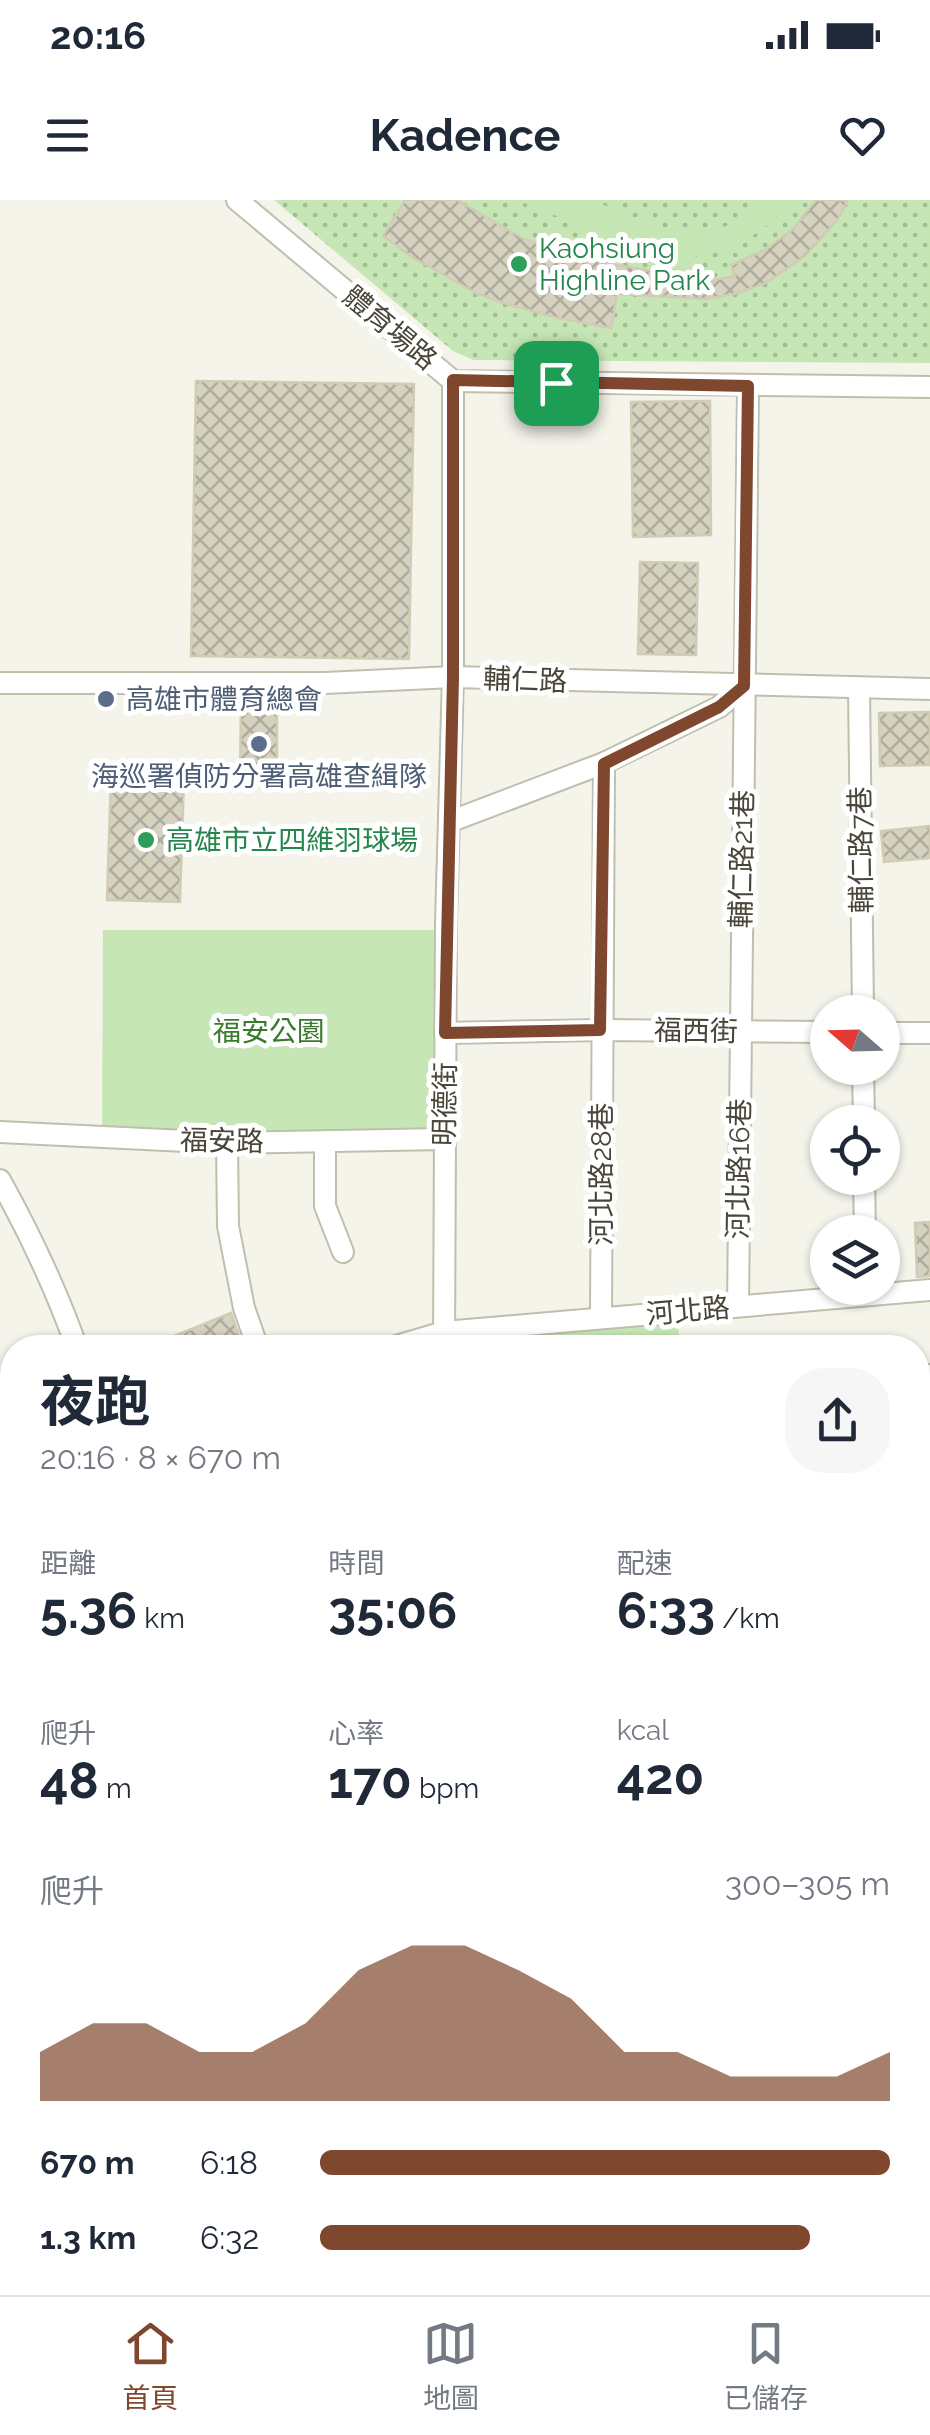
<!DOCTYPE html>
<html lang="zh-TW">
<meta charset="utf-8">
<style>
body{margin:0;font-family:Raleway,"Noto Sans TC",sans-serif;background:#f6f6f7;color:#1f2937;height:100vh;display:flex;flex-direction:column;font-size:38px;white-space:nowrap}
*{box-sizing:border-box;margin:0}
p{font-size:32px;color:#747a83}
.icon{flex:none;width:55px;height:55px;fill:none;stroke:currentColor;stroke-width:2;stroke-linecap:round;stroke-linejoin:round}
.map{position:relative;flex:1;overflow:hidden}
.panel{position:absolute;left:0px;top:1135px;width:930px;height:960px;display:flex;flex-direction:column;background:#fff;border-radius:40px 40px 0 0;box-shadow:0 2px 8px #0004}
.panel>*{flex:none}
.needle{width:65px;rotate:290deg}
.controls{position:absolute;left:810px;top:795px;display:grid;gap:20px}
.controls a{display:grid;place-items:center;width:90px;height:90px;border-radius:50%;background:#fff;box-shadow:0 2px 8px #0004;font-size:50px}
.pin{position:absolute;display:grid;place-items:center;width:85px;height:85px;color:#fff;margin:-42px;border-radius:20px;box-shadow:0 5px 15px #0006}
.round{display:grid;place-items:center;flex:none;width:105px;height:105px;border-radius:40px;background:#f6f6f7}
.head{display:flex;align-items:center;justify-content:space-between;height:170px;padding:0 40px}
h1{font-size:55px;font-weight:700;line-height:75px}
.metrics{display:grid;grid-template-columns:repeat(3,1fr);gap:15px;height:170px;padding:10px 40px}
.metrics div{display:grid;align-content:center}
.metrics b{font-size:50px;font-weight:700}
.metrics small{font-size:28px;font-weight:400}
.metrics p{font-size:28px}
.chart{height:280px;padding:20px 40px}
.chart p{display:flex;justify-content:space-between}
.chart svg{width:100%;height:180px;margin-top:10px;fill:#7f482e;opacity:.7}
ul{padding:0 40px;list-style:none;font-size:32px}
li{display:grid;grid-template-columns:160px 120px 1fr;align-items:center;height:75px}
li i{height:25px;border-radius:12px;background:#7f482e}
.status{display:flex;justify-content:space-between;align-items:center;height:70px;padding:0 50px;background:#fff;direction:ltr}
.status svg{height:28px;fill:currentColor}
header{display:flex;justify-content:space-between;align-items:center;height:130px;padding:0 40px;background:#fff;font-size:45px;font-weight:700}
.dock{display:flex;justify-content:space-around;align-items:center;height:140px;border-top:2px solid #e0e1e3;background:#fff;font-size:28px;color:#747a83}
.dock a{display:grid;justify-items:center;gap:5px}
.dock .active{color:#7f482e}
.map>svg:first-child{display:block}
.grass{fill:url(#grass-dots)}
.green{fill:#c6e7b5}
.building{fill:url(#building-cross-hatch);stroke:#d1ccb4;stroke-width:2.5}
.lines{fill:none;stroke-linecap:round;stroke-linejoin:round}
.street-casing{stroke:#c0bead;stroke-width:24}
.street{stroke:#fff;stroke-width:20}
.route-casing{stroke:#fff;stroke-width:20}
.route{stroke:#7f482e;stroke-width:12}
.leisure-dot{fill:#2e9e5b;stroke:#fff;stroke-width:4}
.service-dot{fill:#5c6f8a;stroke:#fff;stroke-width:4}
.labels{text-anchor:middle;dominant-baseline:central;stroke-width:10;stroke-linejoin:round;paint-order:stroke}
.leisure-label{font-size:28px;fill:#27864d;stroke:#fff;text-anchor:start}
.street-label{font-size:28px;fill:#494639;stroke:#fff}
.service-label{font-size:28px;fill:#4e5e75;stroke:#fff;text-anchor:start}
.park-label{font-size:28px;fill:#3a7a2d;stroke:#fff}
</style>
<div class="status"><b>20:16</b><svg viewBox="0 0 49 12"><path d="M0 12V9h3v3zM5 12V6h3v6zM10 12V3h3v9zM15 12V0h3v12zM26 1h20v11H26zM47 4h2v5h-2z"/></svg></div>
<header><svg class="icon" aria-label="menu" viewBox="0 0 24 24"><path d="M4 6h16M4 12h16M4 18h16"/></svg>Kadence<svg class="icon" aria-label="heart" viewBox="0 0 24 24"><path d="M12 20l-8-8c-3-5 5-10 8-4 3-6 11-1 8 4z"/></svg></header>
<div class="map">
<svg width="930" height="2095" viewBox="0 0 930 2095">
<defs>
<pattern id="grass-dots" width="8" height="8" patternUnits="userSpaceOnUse" patternTransform="scale(2.5)"><rect width="8" height="8" fill="#c6e7b5"/><path d="M2 2h.1M6 6h.1" fill="none" stroke="#a3bd94" stroke-width="1.8" stroke-linecap="round"/></pattern>
<pattern id="building-cross-hatch" width="8" height="8" patternUnits="userSpaceOnUse" patternTransform="scale(2.5)"><rect width="8" height="8" fill="#d6d2c0"/><path d="M0 0l8 8M0 8l8-8" fill="none" stroke="#b0ac9d"/></pattern>
</defs>
<rect width="100%" height="100%" fill="#f5f4eb"/>
<!-- grass -->
<path class="grass" d="M274,0H930V163L473,160L453,151Z"/>
<!-- green -->
<g class="green">
<path d="M517,0C540,0 565,0 588,0C600,2 613,10 625,14C681,37 714,46 762,0H792C763,35 737,48 694,57L689,69Z"/>
<path d="M103,730H437L435,932L102,931Z"/>
<path d="M677,1116L680,1147L419,1148L438,1142Z"/>
</g>
<!-- building -->
<g class="building">
<path d="M405,0H457L524,39L556,50L610,64L659,72L680,70L709,81L735,76L731,65L765,50L793,29L816,0H848L838,19L805,56L766,83L738,93L707,99L617,94L611,128L558,118L507,104L476,93L412,57L383,36Z"/>
<path d="M196,181L414,184L409,459L191,456Z"/>
<path d="M710,201L711,335L633,337L631,202Z"/>
<path d="M640,362L698,363L696,455L638,454Z"/>
<path d="M241,502H277V586H240Z"/>
<path d="M930,512V565L880,566L879,513Z"/>
<path d="M111,577L184,579L180,702L107,700Z"/>
<path d="M930,626V658L884,662L881,631Z"/>
<path d="M930,1022V1076L917,1077L915,1023Z"/>
<path d="M231,1113L243,1148H147V1147Z"/>
</g>
<g class="lines">
<defs>
<g id="street">
<path d="M237,0L453,181L930,187"/>
<path d="M0,483H325L453,477L930,489"/>
<path d="M859,488L863,812"/>
<path d="M449,622L604,563L719,507L744,486"/>
<path d="M445,833L601,830L828,832"/>
<path d="M882,833H930"/>
<path d="M863,868L864,922"/>
<path d="M0,932L227,943L444,939"/>
<path d="M325,941V1006L343,1052"/>
<path d="M227,943L228,1026L244,1108L258,1148"/>
<path d="M864,978L865,1032"/>
<path d="M0,980C30,1034 56,1089 77,1148"/>
<path d="M738,1106L748,186"/>
<path d="M601,1118L604,563"/>
<path d="M389,1148L444,1132L930,1090"/>
<path d="M444,1148L446,722L453,477V181"/>
<path d="M918,1176L930,1175"/>
<path d="M0,1288L12,1282"/>
<path d="M0,1386L12,1380"/>
<path d="M918,1570H930"/>
<path d="M0,1572H12"/>
<path d="M444,2082V2095"/>
</g>
</defs>
<!-- street casing -->
<use href="#street" class="street-casing"/>
<!-- street -->
<use href="#street" class="street"/>
</g>
<g class="lines">
<defs>
<path id="route" d="M453,180L748,186L744,486L719,507L604,564L600,830L445,833L453,477Z"/>
</defs>
<!-- route casing -->
<use href="#route" class="route-casing"/>
<!-- route -->
<use href="#route" class="route"/>
</g>
<!-- markers -->
<g class="leisure-dot">
<circle cx="519" cy="64" r="10"/>
<circle cx="146" cy="640" r="10"/>
</g>
<g class="service-dot">
<circle cx="106" cy="499" r="10"/>
<circle cx="259" cy="544" r="10"/>
</g>
<g class="labels">
<!-- leisure labels -->
<g class="leisure-label">
<text x="539" y="48">Kaohsiung<tspan x="539" dy="32">Highline Park</tspan></text>
<text x="166" y="640">高雄市立四維羽球場</text>
</g>
<!-- street labels -->
<g class="street-label">
<text transform="translate(390 128) rotate(40)">體育場路</text>
<text transform="translate(525 480) rotate(2)">輔仁路</text>
<text transform="translate(861 650) rotate(-91)">輔仁路7巷</text>
<text transform="translate(742 659) rotate(-89)">輔仁路21巷</text>
<text transform="translate(696 831) rotate(1)">福西街</text>
<text transform="translate(445 904) rotate(-89)">明德街</text>
<text transform="translate(222 941) rotate(1)">福安路</text>
<text transform="translate(739 969) rotate(-89)">河北路16巷</text>
<text transform="translate(601 974) rotate(-90)">河北路28巷</text>
<text transform="translate(688 1111) rotate(-5)">河北路</text>
</g>
<!-- service labels -->
<g class="service-label">
<text x="126" y="499">高雄市體育總會</text>
<text x="259" y="576" text-anchor="middle">海巡署偵防分署高雄查緝隊</text>
</g>
<!-- park labels -->
<g class="park-label">
<text x="269" y="831">福安公園</text>
</g>
</g>
</svg>
<div class="controls">
<a><svg class="needle" viewBox="-14 -14 28 28"><path d="M0-13l5 13h-10z" fill="#e53935"/><path d="M0 13l5-13h-10z" fill="#747a83"/></svg></a>
<a><svg class="icon" aria-label="locate" viewBox="0 0 24 24"><circle cx="12" cy="12" r="6"/><path d="M12 2v4M12 18v4M2 12h4M18 12h4"/></svg></a>
<a><svg class="icon" aria-label="layers" viewBox="0 0 24 24"><path d="M12 4l9 5-9 5-9-5zM3 14l9 5 9-5"/></svg></a>
</div>
<div class="pin" style="left:556px;top:183px;background:#1e9e55"><svg class="icon" aria-label="arrive" viewBox="0 0 24 24"><path d="M6 21V4h12l-3 4 3 4H6"/></svg></div>
<section class="panel">
<div class="head"><div><h1>夜跑</h1><p>20:16 · 8 × 670 m</p></div><a class="round"><svg class="icon" aria-label="share" viewBox="0 0 24 24"><path d="M12 15V3M7 8l5-5 5 5M5 13v7h14v-7"/></svg></a></div>
<div class="metrics">
<div><p>距離</p><b>5.36<small> km</small></b></div>
<div><p>時間</p><b>35:06</b></div>
<div><p>配速</p><b>6:33<small> /km</small></b></div>
</div>
<div class="metrics">
<div><p>爬升</p><b>48<small> m</small></b></div>
<div><p>心率</p><b>170<small> bpm</small></b></div>
<div><p>kcal</p><b>420</b></div>
</div>
<div class="chart"><p><span>爬升</span>300–305 m</p>
<svg viewBox="0 0 160 44" preserveAspectRatio="none"><path d="M0 44V32L10 25L20 25L30 32L40 32L50 25L60 12L70 6L80 6L90 12L100 19L110 32L120 32L130 38L140 38L150 38L160 32V44z"/></svg>
</div>
<ul>
<li><b>670 m</b>6:18<i style="width:100%"></i></li>
<li><b>1.3 km</b>6:32<i style="width:86%"></i></li>
</ul>
</section>
</div>
<nav class="dock">
<a class="active"><svg class="icon" aria-label="home" viewBox="0 0 24 24"><path d="M3 11l9-7 9 7M6 9v11h12V9"/></svg>首頁</a>
<a><svg class="icon" aria-label="map" viewBox="0 0 24 24"><path d="M3 6l6-2 6 2 6-2v14l-6 2-6-2-6 2zM9 4v14M15 6v14"/></svg>地圖</a>
<a><svg class="icon" aria-label="saved" viewBox="0 0 24 24"><path d="M7 4h10v16l-5-4-5 4z"/></svg>已儲存</a>
</nav>
